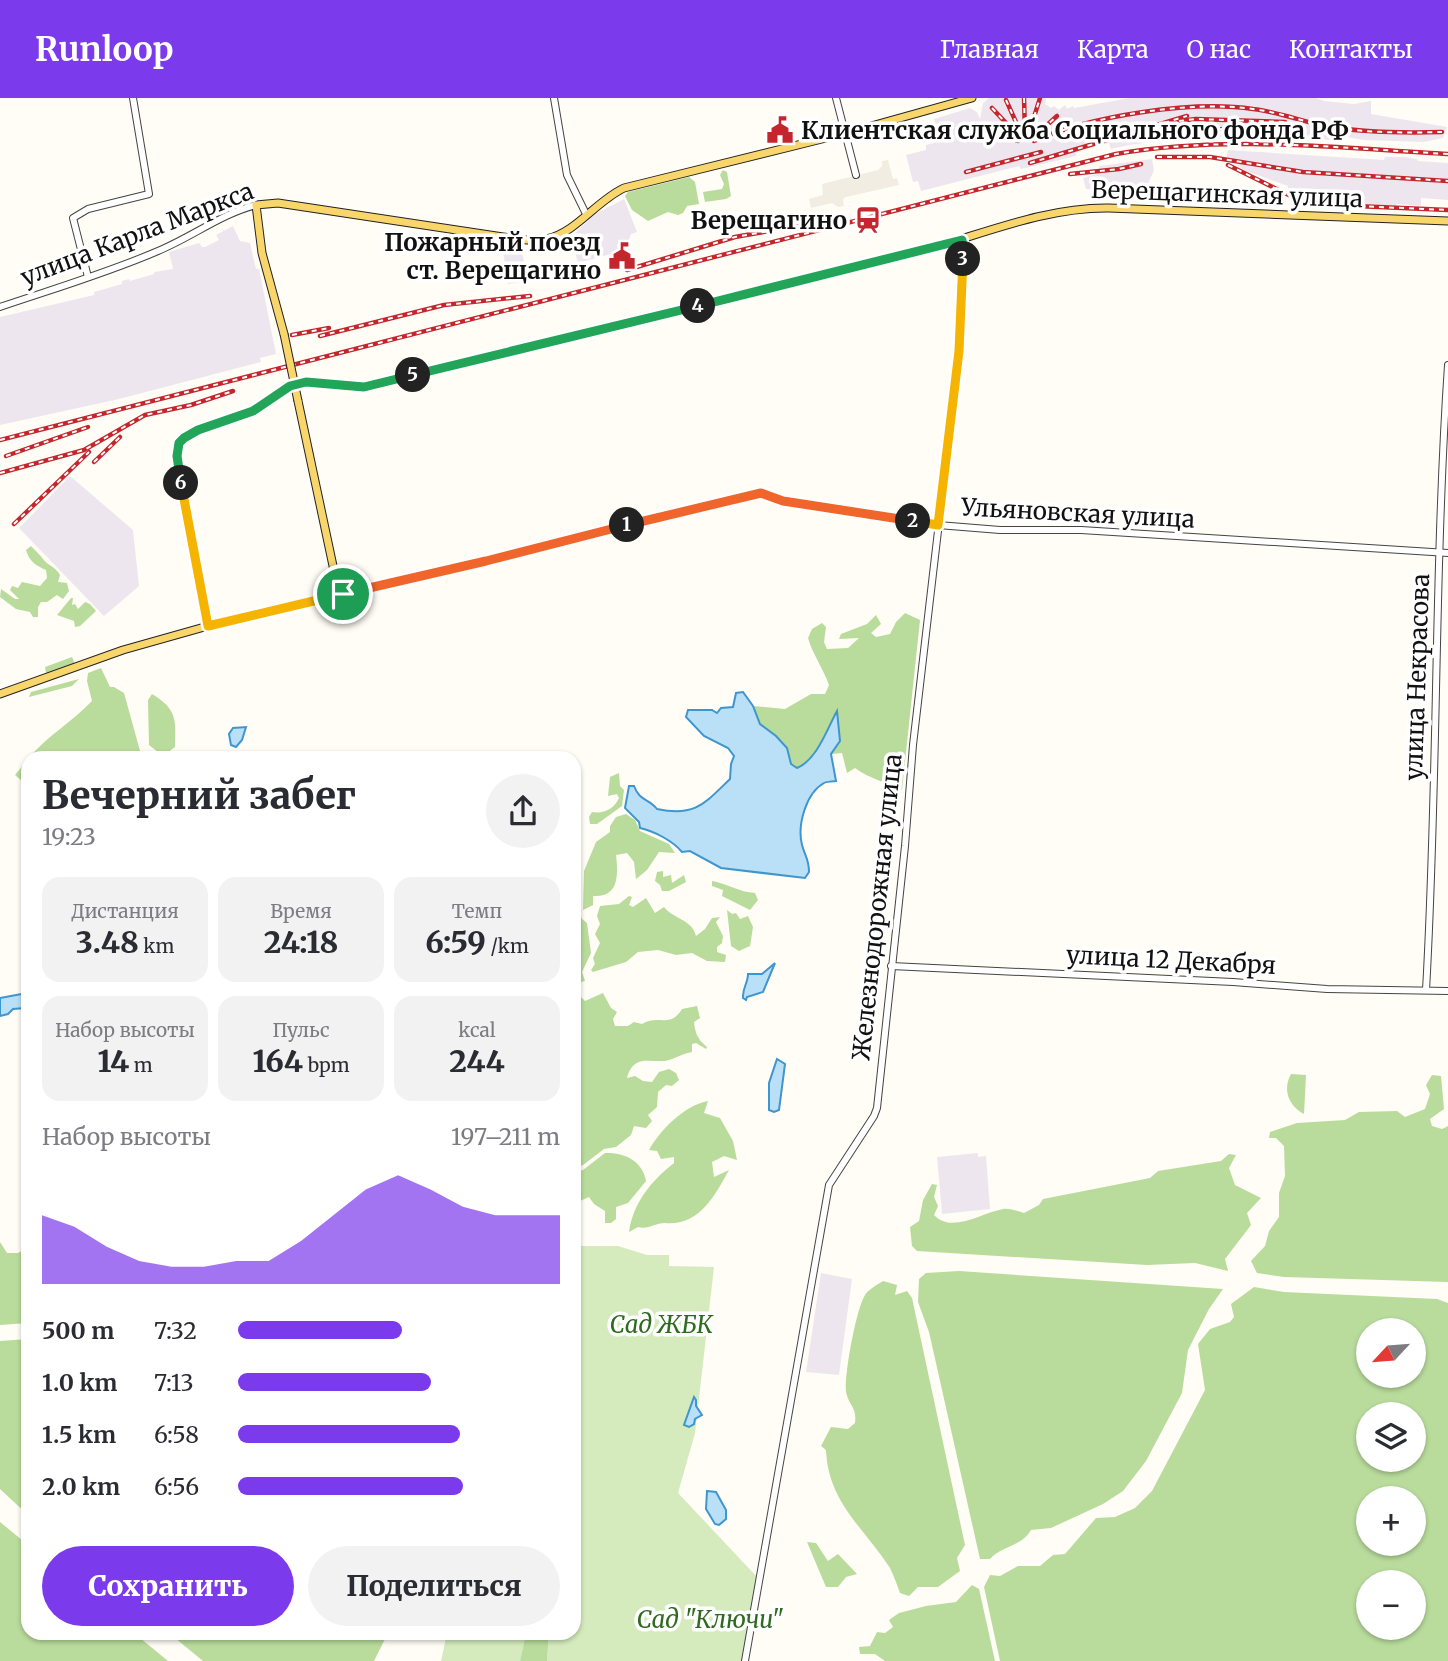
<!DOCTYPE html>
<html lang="ru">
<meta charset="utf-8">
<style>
body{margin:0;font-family:Merriweather,serif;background:#f2f2f3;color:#2b2b33;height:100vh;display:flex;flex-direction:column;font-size:26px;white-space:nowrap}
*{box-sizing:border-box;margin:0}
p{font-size:23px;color:#7c7c81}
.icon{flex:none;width:38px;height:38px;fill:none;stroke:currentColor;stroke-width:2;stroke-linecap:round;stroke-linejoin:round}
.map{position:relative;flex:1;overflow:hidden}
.side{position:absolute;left:21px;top:653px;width:560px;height:889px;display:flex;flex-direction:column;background:#fff;border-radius:21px;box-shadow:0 2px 5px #0004}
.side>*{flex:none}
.needle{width:46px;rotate:244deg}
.controls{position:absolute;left:1356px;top:1220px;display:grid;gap:14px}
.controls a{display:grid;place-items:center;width:70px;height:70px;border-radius:50%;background:#fff;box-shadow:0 2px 5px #0004;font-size:35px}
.pin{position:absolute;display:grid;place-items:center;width:60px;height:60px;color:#fff;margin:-30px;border:4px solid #fff;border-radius:50%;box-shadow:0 2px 7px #0007}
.km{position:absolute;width:35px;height:35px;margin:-18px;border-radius:50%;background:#222;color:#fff;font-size:19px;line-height:35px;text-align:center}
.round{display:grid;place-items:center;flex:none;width:74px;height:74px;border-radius:37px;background:#f2f2f3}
.head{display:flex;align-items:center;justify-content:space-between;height:119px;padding:0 21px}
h1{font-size:38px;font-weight:800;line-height:52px}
.metrics{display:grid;grid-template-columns:repeat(3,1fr);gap:10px;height:119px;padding:7px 21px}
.metrics div{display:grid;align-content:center;border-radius:18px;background:#f2f2f3;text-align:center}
.metrics b{font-size:30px;font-weight:800}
.metrics small{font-size:19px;font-weight:400}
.metrics p{font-size:19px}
.chart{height:196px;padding:14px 21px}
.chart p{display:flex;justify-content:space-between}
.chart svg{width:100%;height:126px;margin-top:7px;fill:#7c3aed;opacity:.7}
.primary-button{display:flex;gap:14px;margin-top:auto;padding:14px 21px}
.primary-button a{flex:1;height:80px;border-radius:42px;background:#7c3aed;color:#fff;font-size:28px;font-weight:800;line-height:80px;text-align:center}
.primary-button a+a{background:#f2f2f3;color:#2b2b33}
ul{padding:0 21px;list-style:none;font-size:23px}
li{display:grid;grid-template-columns:112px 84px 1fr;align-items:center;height:52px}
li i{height:18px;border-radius:9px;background:#7c3aed}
header{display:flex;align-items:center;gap:42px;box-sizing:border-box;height:98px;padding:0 35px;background:#7c3aed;color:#fff}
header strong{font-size:33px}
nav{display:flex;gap:38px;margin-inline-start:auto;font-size:24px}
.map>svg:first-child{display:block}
.industrial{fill:#eee6ef}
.green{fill:#d5ebbd}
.forest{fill:#b9dc9c;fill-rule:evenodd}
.plaza{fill:#f1ede2}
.water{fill:#b9e0f7;stroke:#3f96cf;stroke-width:2}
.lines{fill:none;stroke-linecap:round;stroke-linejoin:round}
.minor-casing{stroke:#444;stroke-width:8}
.major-casing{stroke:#222;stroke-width:9}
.minor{stroke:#fff;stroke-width:6}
.major{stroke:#f9d66b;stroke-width:7}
.rail-casing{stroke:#c4262e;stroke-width:4.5}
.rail{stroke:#fff;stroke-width:2;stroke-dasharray:5;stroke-linecap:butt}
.major-bridge-casing{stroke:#222;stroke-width:9;stroke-linecap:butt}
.major-bridge{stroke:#f9d66b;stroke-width:7}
.split-1-casing{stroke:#fff;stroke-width:14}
.split-2-casing{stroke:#fff;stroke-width:14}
.split-3-casing{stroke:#fff;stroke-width:14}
.split-4-casing{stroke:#fff;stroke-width:14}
.split-5-casing{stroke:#fff;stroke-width:14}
.split-6-casing{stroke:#fff;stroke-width:14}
.split-7-casing{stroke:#fff;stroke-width:14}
.split-1{stroke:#f0652b;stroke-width:9}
.split-2{stroke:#f0652b;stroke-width:9}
.split-3{stroke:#f5b400;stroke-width:9}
.split-4{stroke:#22a559;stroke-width:9}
.split-5{stroke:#22a559;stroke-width:9}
.split-6{stroke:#22a559;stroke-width:9}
.split-7{stroke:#f5b400;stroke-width:9}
.labels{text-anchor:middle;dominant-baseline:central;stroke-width:7;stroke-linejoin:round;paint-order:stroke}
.poi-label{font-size:24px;font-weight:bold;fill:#111;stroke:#fff;text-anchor:end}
.street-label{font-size:24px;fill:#111;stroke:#fff}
.park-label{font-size:24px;font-style:italic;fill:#2f6b1f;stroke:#fff}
</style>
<header>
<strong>Runloop</strong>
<nav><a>Главная</a><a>Карта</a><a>О нас</a><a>Контакты</a></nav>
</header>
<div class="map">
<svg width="1448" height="1563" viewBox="0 0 1448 1563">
<rect width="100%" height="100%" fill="#fffdf5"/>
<!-- industrial -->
<g class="industrial">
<path d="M989,0H1046L1045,6L1051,10L1054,8L1059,12L1065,7L1067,11L1073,8L1074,10L1130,0H1316L1324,3L1354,6L1371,3V16L1447,29L1443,40L1424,44L1364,42L1334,37L1329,42L1280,37L1175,41L1129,47L1111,51L1109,45L1075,53L1076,58L1072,59L1021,71L1019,68L921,93L918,83L913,84L906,57L926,52V47L934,45L933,38L938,36L934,21L970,10L977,14L980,21L983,5Z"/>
<path d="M1228,52L1384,62L1385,59H1405L1417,61L1418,63L1448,65V102L1421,100V108L1397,106L1396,108L1323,104V100L1300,99L1288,95V88L1246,73L1237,67L1238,65L1226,62Z"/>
<path d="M1152,61L1154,72L1145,93L1086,91L1083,80L1100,75L1099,68Z"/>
<path d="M624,101L637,134L631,136L628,144L617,146L618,154L578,165L571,139L595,116Z"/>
<path d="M233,128L240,143L250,145L256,171H259L276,256L260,260L261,264L119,301L0,327V219L94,197V194L122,186V183L129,181L130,183L154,176V174L173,171L169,154L199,145L202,149H205L219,142L216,137Z"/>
<path d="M521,149L528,183L508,186L503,152Z"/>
<path d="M70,378L133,432L139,488L104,518L19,430Z"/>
<path d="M978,1055V1059L986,1058L990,1111L942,1116L937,1059Z"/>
<path d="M821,1175L852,1181L839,1277L806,1274Z"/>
</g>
<!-- green -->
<g class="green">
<path d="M574,1148H618L647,1157H669V1168L714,1169L695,1335L678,1395L757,1479L742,1563H547L549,1535H574Z"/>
<path d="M447,1535H526L520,1563H441Z"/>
</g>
<!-- forest -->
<g class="forest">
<path d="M723,72L727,74L731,98L726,101L705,104L703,94L722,91L724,86L720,77Z"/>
<path d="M689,79L695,84L699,106L687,108L683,115L678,117L668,114L648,123L632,112L625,98L628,94Z"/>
<path d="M31,448C36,453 39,456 43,461C48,468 55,468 60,477L58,484L67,485L69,493L63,501L57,497L47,504H41L38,509V519H33L30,514L16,511L0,499L1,491L15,501H19L10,492L12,488L18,490L22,484L40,488L47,480L46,472C35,467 29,463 26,452Z"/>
<path d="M71,500H73L72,507L75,506L78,511L85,504L90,506L96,513L80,528L75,529L74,523L57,517Z"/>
<path d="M905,515L920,522L902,692C885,683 871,682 855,670L847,675L842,655L831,656L840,643L837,614C825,631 818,661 797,670L791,666L787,650L776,638L760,626L753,608L785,611L811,596H825L829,587C823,570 813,557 808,540L812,531L822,525L826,529L824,544L827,551L848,550L859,540L839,541L841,536L867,526L876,517L881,526L871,535L876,539L890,536L896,524Z"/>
<path d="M72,559L75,566L46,575L45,569Z"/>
<path d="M101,570L110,589H114L124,595L142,660H29C47,638 72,624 92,603L87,583L88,575Z"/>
<path d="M79,581L72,588L29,599L31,594Z"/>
<path d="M152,596C177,611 176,622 175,649L163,658L149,647L148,602Z"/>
<path d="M28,661V699L21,694L22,683L15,677Z"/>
<path d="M619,675L620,688L624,692L622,708L597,726H590L589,719L592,714C604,716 614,711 619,700L617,696L608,698L610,679Z"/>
<path d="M626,716L635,722L640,733L669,746L675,755L659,754L647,772L636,781L634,764L627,755L616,757C618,775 620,800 593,798V807L583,812L584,773L596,744L610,734V728L616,719Z"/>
<path d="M663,773V779L671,777L672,785L684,777L686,784L669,793H662L660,787L655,783L657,774Z"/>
<path d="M712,783C728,786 739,794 755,795L758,802L750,812L722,798L723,792L712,788Z"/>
<path d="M629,798L632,799L629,807L633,809L646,800L655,815L664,809C673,821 692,821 696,838L705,831L712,820L720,819L716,824L723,838L722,845L717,849V854L726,857L725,864L707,863L692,855L676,857L658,852L638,854L626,864L593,874L591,872L595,866L593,860L600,845L595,836L600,826L597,818L600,808L619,806Z"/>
<path d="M574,802L582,821L587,825L591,855L582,874L585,883L574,886Z"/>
<path d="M727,812L732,816L736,815L740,821L748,818L753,829L750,848L739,853L731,848Z"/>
<path d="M603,895L611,910L617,914L613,921L615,928H628L634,924L642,926C658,916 670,931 682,911L697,908L700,920L694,924C695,935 698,942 707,949L706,951L696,945L692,946V954C683,955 673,962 665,963C648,964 633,957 627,980L635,978L643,983L652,984L659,974L669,971L676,975L679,982L672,988L666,987L658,994L657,1009L648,1017L652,1023L646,1030L634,1028L631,1037L616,1049L604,1051L583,1067L574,1070V896L579,897L585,903Z"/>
<path d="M1291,976L1306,977L1304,1016C1289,1008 1282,992 1291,976Z"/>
<path d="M1432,977L1441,978L1444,1011L1430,1021L1432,1028L1442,1031L1448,1028V1184L1284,1179L1257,1175L1251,1163L1265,1148L1269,1133L1279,1119V1095L1285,1078L1284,1048L1276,1040H1269L1270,1034L1297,1025L1345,1022L1359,1014L1397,1013L1405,1019L1425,1011L1430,996L1426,987Z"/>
<path d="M708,1003L704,1015L720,1020L733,1043L737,1062L724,1058L712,1064L714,1079L729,1072C714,1099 699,1128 665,1125C655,1125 648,1132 638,1129L629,1134C633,1105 651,1083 674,1065V1059L661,1061L657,1053L649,1052C660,1032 685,1007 708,1003Z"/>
<path d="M605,1055C624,1054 643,1063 646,1083L628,1105L616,1109V1121L611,1125H605V1113L594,1106L589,1099L580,1103L574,1099L576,1074L583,1072Z"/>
<path d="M1229,1056L1236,1057L1229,1070L1235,1087L1261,1100L1247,1115L1251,1127L1225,1161L1228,1173L1195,1165L1147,1167L917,1153L912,1148L910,1129L919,1123L923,1102L932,1086L937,1087L934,1099L938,1108L934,1117C952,1136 981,1115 1003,1111C1009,1110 1018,1113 1024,1115L1039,1107L1043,1101L1150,1080L1158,1073L1221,1063Z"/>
<path d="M0,1144L7,1155H18L28,1149V1225L0,1227Z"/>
<path d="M959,1173L1223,1191L1209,1211L1188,1252L1182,1295L1146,1363L1123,1393L1103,1406L1051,1430L1031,1432C1022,1448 1002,1448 990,1461H980L929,1234L918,1204L919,1181L926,1175Z"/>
<path d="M883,1183L897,1187L895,1197L907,1193L912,1200L965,1447L957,1460L960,1473L938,1489H918L909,1498L900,1495C897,1487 894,1478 890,1470C864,1430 828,1404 826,1352L821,1348L831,1329L848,1331L855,1325C857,1309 849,1308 846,1294C844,1278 856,1211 865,1197C869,1191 877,1187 883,1183Z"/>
<path d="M1254,1189L1284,1194L1437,1201L1448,1205V1563H1000L984,1489L990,1477L1000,1478L1018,1468H1040L1053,1457L1065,1456L1096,1420L1115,1419L1135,1410L1152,1393L1205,1292L1198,1246L1210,1231L1230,1224L1234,1219L1231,1206ZM1368,1232H1414V1278H1368ZM1414,1316V1362H1368V1316ZM1368,1400H1414V1446H1368ZM1368,1484H1414V1530H1368Z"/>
<path d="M28,1241V1417L0,1391V1243Z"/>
<path d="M0,1424L28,1447V1535H134L168,1563H0Z"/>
<path d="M807,1444L816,1445L828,1463L838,1456L857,1476L846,1479L838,1489H826Z"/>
<path d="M972,1487L979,1491L995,1563H885L875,1556H860L859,1549L870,1548L877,1534L885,1535L893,1529L889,1522L899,1515L926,1508L956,1504Z"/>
<path d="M169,1535H388L374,1563H203Z"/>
<path d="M526,1535H549L547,1563H520Z"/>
</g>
<!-- plaza -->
<path class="plaza" d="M888,62L893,81L897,80L899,87L846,99L843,101L844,108L838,109L832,105L811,110L809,101L823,97L822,86L878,72L882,68V63Z"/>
<!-- water -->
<g class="water">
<path d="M743,594L753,608L760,626L776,638L787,650L791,666L797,670C817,662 827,631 837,613L840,643L831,656L836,683C835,683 825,684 824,685C806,695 797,727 802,747C805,758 809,761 809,774L805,780L721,770L690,753L682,754C673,743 654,733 640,730L639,724L625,710L629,688H634C640,704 649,700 657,711C695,719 704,706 730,681L731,666L734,658L728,650L704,638L686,619L688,612H712L717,615L721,610L733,609L736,595Z"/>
<path d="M246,629L242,642L236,649L231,647L229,636L233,630Z"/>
<path d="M775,865L763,894L747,899L746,902L743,900C742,891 748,885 748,876H762Z"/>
<path d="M27,895L25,910L13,911L8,916L0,918V900Z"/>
<path d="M777,961L785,966L779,1012L774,1014L769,1012V985Z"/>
<path d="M694,1299L696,1302V1308L702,1317L695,1321L694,1326L689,1329L684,1327Z"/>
<path d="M707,1393L716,1394L726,1412V1421L719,1427L715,1426L706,1411Z"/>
</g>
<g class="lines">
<defs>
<g id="minor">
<path d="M554,0L567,77L586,116"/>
<path d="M836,0L856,77"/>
<path d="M88,179L73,120L88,111L149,96L133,0"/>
<path d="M0,209C53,191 107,175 158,153C192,139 221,116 256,107"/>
<path d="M343,496L486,463L655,419L761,395L783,403L938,427L1000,432H1081L1448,455"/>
<path d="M891,868L1233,884L1327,891L1448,893"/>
<path d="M1426,892C1438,684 1434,475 1448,267"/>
<path d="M745,1563L829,1087L874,1018L877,1010L905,748L913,647L959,253L962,142"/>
</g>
<g id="major">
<path d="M284,236L262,155L256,107L278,105L503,139C517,141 532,144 547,141C577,134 596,103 624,90L846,35L972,0"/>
<path d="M208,528L178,368V351L184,340L198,332L253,313L294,286L306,284L353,289L385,284C557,240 730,200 902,158C970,142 1038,109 1109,110L1448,123"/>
<path d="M0,596L123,552L208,528L343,496L336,482L298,303"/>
</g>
</defs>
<!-- minor casing -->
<use href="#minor" class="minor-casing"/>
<!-- major casing -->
<use href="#major" class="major-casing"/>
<!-- minor -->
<use href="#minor" class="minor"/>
<!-- major -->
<use href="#major" class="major"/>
<defs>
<g id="rail">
<path d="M1024,0L1025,34"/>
<path d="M1006,2L1020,33"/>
<path d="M992,10L1020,40"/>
<path d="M1179,23L1196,21L1285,24"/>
<path d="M980,29L1018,43"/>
<path d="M1170,33L1226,31"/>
<path d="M1028,38L1040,0"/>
<path d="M1035,38L1057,18"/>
<path d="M1034,43C1090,18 1192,2 1253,11C1278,14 1301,23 1325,28C1363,35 1404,35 1442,34"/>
<path d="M1157,59H1210L1303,74L1448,83"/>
<path d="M1030,65L1187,18"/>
<path d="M1228,67L1299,102L1310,106L1448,112"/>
<path d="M966,74L1041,54"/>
<path d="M1070,76L1119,71L1141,66"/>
<path d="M627,172L735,139L803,127"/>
<path d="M292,237L329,230"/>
<path d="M320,238L444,207L530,198"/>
<path d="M0,342L1116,56C1227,37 1337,50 1448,56"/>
<path d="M6,358L88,329"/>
<path d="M94,364L120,339"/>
<path d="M0,375L84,352L145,317L191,307L233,293"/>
<path d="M14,426L89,354"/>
</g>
</defs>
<!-- rail casing -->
<use href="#rail" class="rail-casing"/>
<!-- rail -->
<use href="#rail" class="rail"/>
<defs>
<path id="major-bridge" d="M284,236L298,303"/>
</defs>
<!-- major-bridge casing -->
<use href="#major-bridge" class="major-bridge-casing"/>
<!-- major-bridge -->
<use href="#major-bridge" class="major-bridge"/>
</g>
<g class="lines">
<defs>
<path id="split-1" d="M343,496L486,463L627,427"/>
<path id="split-2" d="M627,427L761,395L783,403L913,423"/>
<path id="split-3" d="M913,423L938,427L959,253L963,161"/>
<path id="split-4" d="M698,208L962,142L963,161"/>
<path id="split-5" d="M413,277L698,208"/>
<path id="split-6" d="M181,385L177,358L179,345L184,340L198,332L253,313L290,288L306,284L364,289L413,277"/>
<path id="split-7" d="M181,385L208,528L343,496"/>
</defs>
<!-- split-1 casing -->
<use href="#split-1" class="split-1-casing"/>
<!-- split-2 casing -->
<use href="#split-2" class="split-2-casing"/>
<!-- split-3 casing -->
<use href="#split-3" class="split-3-casing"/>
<!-- split-4 casing -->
<use href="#split-4" class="split-4-casing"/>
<!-- split-5 casing -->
<use href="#split-5" class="split-5-casing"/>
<!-- split-6 casing -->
<use href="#split-6" class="split-6-casing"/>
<!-- split-7 casing -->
<use href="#split-7" class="split-7-casing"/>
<!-- split-1 -->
<use href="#split-1" class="split-1"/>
<!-- split-2 -->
<use href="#split-2" class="split-2"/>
<!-- split-3 -->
<use href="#split-3" class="split-3"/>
<!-- split-4 -->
<use href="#split-4" class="split-4"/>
<!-- split-5 -->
<use href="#split-5" class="split-5"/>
<!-- split-6 -->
<use href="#split-6" class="split-6"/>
<!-- split-7 -->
<use href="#split-7" class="split-7"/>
</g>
<!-- icons -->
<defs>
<symbol id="civic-bare" viewBox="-9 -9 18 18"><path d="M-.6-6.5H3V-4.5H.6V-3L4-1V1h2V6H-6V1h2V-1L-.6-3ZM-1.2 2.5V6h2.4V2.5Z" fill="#c4262e" stroke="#fff" stroke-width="2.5" paint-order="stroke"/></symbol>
<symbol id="station-bare" viewBox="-9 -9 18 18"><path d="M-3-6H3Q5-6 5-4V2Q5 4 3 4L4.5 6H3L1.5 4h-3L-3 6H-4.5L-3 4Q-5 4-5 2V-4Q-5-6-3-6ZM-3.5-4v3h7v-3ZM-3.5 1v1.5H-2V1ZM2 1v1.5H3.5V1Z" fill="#c4262e" stroke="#fff" stroke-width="2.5" paint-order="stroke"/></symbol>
</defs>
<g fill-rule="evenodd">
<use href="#civic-bare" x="761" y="13" width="38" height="38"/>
<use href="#station-bare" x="849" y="103" width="38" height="38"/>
<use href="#civic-bare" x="603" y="139" width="38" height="38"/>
</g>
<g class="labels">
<!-- poi labels -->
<g class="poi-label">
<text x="801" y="32" text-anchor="start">Клиентская служба Социального фонда РФ</text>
<text x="847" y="122">Верещагино</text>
<text x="601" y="144">Пожарный поезд<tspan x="601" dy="28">ст. Верещагино</tspan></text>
</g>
<!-- street labels -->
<g class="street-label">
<text transform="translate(1227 96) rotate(2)">Верещагинская улица</text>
<text transform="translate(137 136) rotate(-21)">улица Карла Маркса</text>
<text transform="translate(1078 415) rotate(3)">Ульяновская улица</text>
<text transform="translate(1417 579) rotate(-88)">улица Некрасова</text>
<text transform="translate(877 809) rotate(-84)">Железнодорожная улица</text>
<text transform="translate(1171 862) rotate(3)">улица 12 Декабря</text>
</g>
<!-- park labels -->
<g class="park-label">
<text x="661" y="1226">Сад ЖБК</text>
<text x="710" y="1521">Сад "Ключи"</text>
</g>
</g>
</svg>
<div class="controls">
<a><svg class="needle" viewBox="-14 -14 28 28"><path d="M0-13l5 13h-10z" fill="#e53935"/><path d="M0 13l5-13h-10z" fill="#7c7c81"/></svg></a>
<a><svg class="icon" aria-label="layers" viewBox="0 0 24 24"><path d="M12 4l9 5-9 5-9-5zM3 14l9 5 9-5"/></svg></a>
<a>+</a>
<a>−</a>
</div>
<div class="pin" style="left:343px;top:496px;background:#1e9e55"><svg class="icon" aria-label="arrive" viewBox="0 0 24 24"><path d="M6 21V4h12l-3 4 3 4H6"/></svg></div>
<b class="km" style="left:627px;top:427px">1</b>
<b class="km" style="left:913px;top:423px">2</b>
<b class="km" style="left:963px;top:161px">3</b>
<b class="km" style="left:698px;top:208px">4</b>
<b class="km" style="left:413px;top:277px">5</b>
<b class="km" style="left:181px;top:385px">6</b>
<section class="side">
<div class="head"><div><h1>Вечерний забег</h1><p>19:23</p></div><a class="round"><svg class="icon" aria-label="share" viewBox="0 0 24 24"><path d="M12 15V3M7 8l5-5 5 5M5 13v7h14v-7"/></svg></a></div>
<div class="metrics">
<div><p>Дистанция</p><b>3.48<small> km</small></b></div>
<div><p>Время</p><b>24:18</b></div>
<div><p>Темп</p><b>6:59<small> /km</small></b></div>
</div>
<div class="metrics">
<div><p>Набор высоты</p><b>14<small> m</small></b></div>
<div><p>Пульс</p><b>164<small> bpm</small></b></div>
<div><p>kcal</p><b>244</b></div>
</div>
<div class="chart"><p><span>Набор высоты</span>197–211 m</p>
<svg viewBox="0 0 160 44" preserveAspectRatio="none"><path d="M0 44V20L10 24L20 31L30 36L40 38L50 38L60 36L70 36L80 29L90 20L100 11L110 6L120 11L130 17L140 20L150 20L160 20V44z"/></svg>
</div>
<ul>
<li><b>500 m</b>7:32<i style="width:51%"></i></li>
<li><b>1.0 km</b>7:13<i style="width:60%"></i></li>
<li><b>1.5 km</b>6:58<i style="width:69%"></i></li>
<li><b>2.0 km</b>6:56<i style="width:70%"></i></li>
</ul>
<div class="primary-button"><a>Сохранить</a><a>Поделиться</a></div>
</section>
</div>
